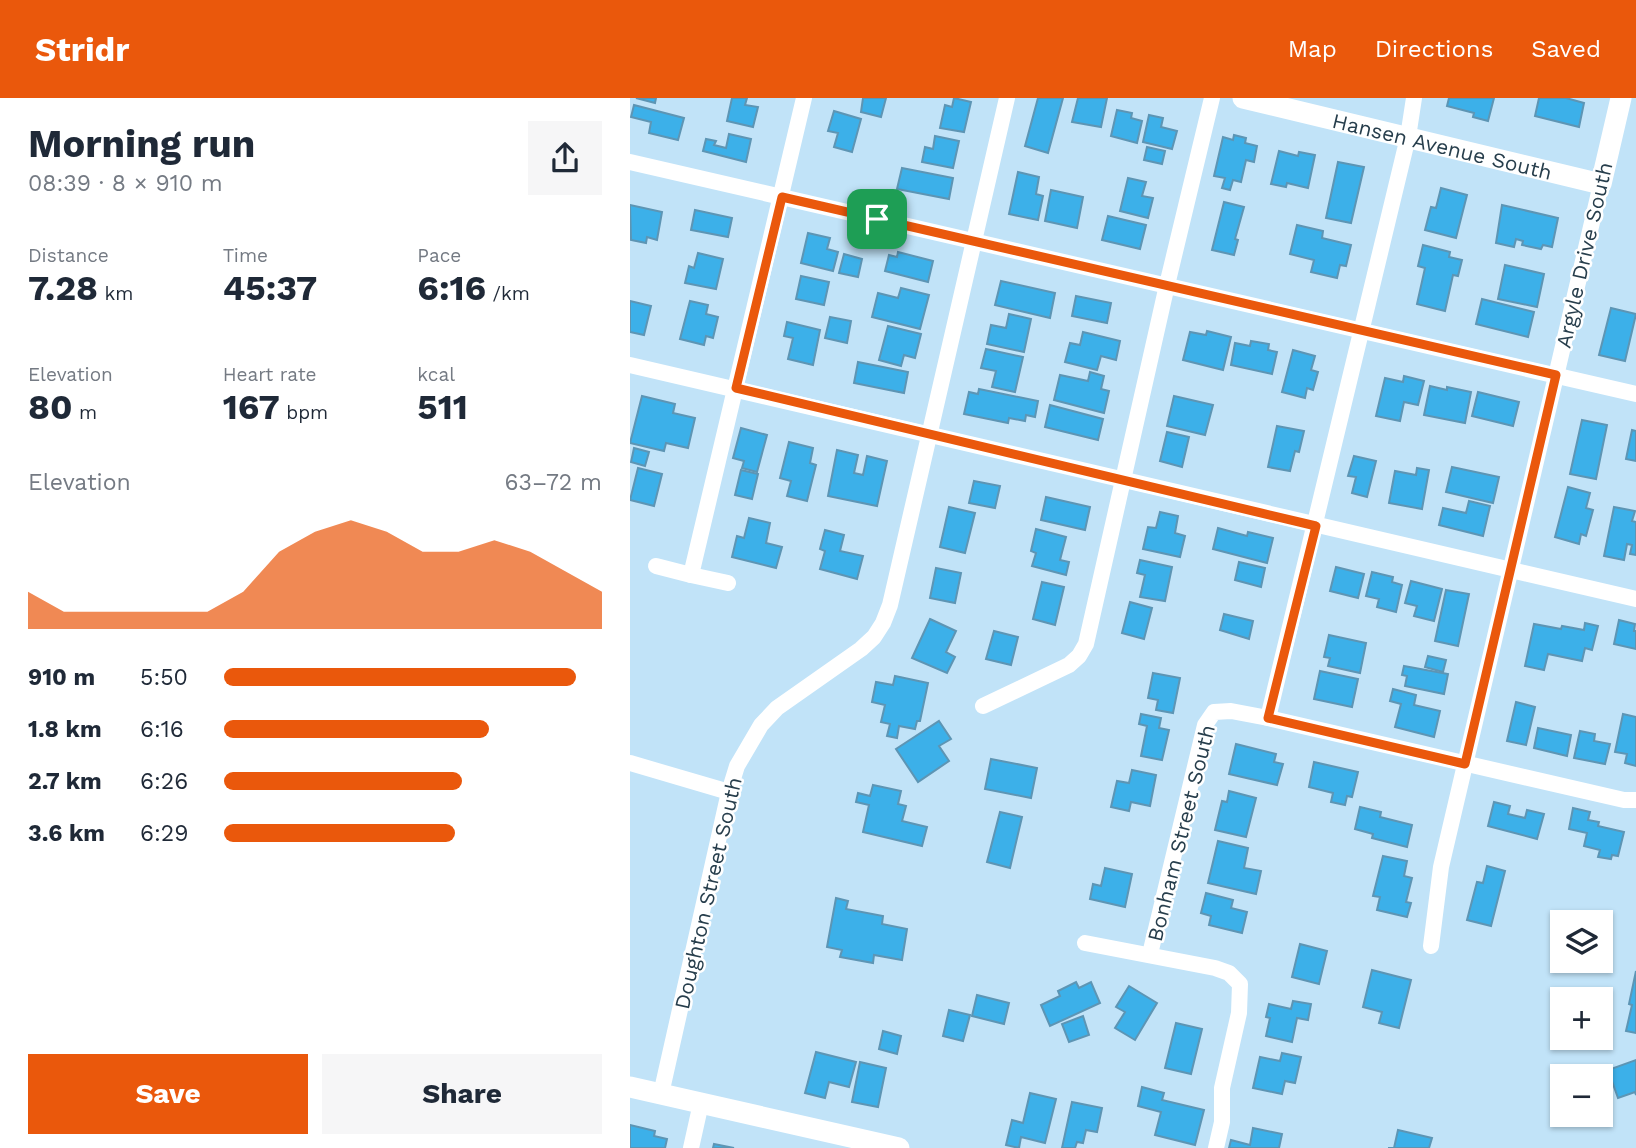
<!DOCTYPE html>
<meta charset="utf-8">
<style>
body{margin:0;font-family:"Work Sans",sans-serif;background:#f6f6f7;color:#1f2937;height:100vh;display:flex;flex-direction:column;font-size:26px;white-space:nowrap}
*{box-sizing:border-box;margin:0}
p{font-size:23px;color:#747a83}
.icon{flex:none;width:38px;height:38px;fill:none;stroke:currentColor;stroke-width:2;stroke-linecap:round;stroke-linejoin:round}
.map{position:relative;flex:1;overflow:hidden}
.details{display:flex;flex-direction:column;background:#fff;width:630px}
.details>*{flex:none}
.tools{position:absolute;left:920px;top:812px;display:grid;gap:14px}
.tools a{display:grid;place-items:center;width:63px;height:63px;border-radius:0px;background:#fff;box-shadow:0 2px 5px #0004;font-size:35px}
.pin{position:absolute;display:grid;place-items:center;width:60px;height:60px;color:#fff;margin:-30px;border-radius:14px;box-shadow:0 4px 10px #0006}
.round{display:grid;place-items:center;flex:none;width:74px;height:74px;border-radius:0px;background:#f6f6f7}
.summary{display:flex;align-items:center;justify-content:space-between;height:119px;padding:0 28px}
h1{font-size:38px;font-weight:700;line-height:52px}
.metrics{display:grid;grid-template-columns:repeat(3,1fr);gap:10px;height:119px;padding:7px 28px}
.metrics div{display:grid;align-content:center}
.metrics b{font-size:35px;font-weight:700}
.metrics small{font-size:19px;font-weight:400}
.metrics p{font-size:19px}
.chart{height:196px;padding:14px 28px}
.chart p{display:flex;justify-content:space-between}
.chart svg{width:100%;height:126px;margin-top:7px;fill:#ea580c;opacity:.7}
.action{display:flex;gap:14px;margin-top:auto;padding:14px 28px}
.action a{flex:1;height:80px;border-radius:0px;background:#ea580c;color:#fff;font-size:28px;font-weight:700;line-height:80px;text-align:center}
.action a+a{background:#f6f6f7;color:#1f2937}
ul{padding:0 28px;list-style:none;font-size:23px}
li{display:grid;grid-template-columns:112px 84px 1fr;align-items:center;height:52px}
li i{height:18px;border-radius:9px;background:#ea580c}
header{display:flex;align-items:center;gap:42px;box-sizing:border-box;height:98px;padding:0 35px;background:#ea580c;color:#fff}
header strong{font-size:33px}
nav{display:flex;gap:38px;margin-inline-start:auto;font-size:24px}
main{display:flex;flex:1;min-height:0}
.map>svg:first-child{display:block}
.building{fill:#3cb0e9;stroke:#5d95b4;stroke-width:2}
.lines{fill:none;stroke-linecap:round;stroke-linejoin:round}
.minor{stroke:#fff;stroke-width:16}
.tertiary{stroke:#fff;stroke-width:21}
.route-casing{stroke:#fff;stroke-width:14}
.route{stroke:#ea580c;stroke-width:9}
.labels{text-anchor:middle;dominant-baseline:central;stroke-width:5;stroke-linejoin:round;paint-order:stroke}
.street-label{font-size:21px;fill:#273e4c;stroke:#fff}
</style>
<header>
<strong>Stridr</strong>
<nav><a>Map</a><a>Directions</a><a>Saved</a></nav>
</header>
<main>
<section class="details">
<div class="summary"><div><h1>Morning run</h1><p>08:39 · 8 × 910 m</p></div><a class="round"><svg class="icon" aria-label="share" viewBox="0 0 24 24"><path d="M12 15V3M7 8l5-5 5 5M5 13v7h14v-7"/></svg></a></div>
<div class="metrics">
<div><p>Distance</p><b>7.28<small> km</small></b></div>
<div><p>Time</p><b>45:37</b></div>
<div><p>Pace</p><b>6:16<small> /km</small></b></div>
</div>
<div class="metrics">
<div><p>Elevation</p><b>80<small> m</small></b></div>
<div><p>Heart rate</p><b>167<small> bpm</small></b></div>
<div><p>kcal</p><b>511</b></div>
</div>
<div class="chart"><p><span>Elevation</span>63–72 m</p>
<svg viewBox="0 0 160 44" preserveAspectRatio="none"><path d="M0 44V31L10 38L20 38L30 38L40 38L50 38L60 31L70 17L80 10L90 6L100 10L110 17L120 17L130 13L140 17L150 24L160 31V44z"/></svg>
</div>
<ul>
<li><b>910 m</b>5:50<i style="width:93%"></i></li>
<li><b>1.8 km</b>6:16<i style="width:70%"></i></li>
<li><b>2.7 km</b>6:26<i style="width:63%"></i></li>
<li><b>3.6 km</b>6:29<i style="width:61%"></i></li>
</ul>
<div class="action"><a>Save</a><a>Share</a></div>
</section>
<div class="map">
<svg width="1006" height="1050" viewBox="0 0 1006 1050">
<rect width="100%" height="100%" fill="#c1e3f8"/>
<!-- building -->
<g class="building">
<path d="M6,0H26L25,5Z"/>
<path d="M102,0H117L115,7L128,9L123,29L97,23Z"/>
<path d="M233,0H256L251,19L231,14Z"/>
<path d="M324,0L341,4L334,34L310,30L315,7L322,9Z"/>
<path d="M408,0H433L418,55L395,48Z"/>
<path d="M448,0H477L471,29L442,24Z"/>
<path d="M819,0H864L858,23L843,19L844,15L817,8Z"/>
<path d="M909,0H936L954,5L949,29L905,18Z"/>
<path d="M4,7L54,20L48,42L19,35L21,24L1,19Z"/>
<path d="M487,12L502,15L501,20L512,23L507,45L481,38Z"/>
<path d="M204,13L231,21L222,54L204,49L208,35L198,33Z"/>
<path d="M519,17L533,20L531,29L547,33L542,51L513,44Z"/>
<path d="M99,36L121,41L116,64L73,53L76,41L86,43L84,47L96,50Z"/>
<path d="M604,37L616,40L615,45L627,48L624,64L616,62L611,84L603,82L600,92L592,90L595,80L584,78L593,39L603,42Z"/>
<path d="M305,38L329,43L323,70L292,64L295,49L303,51Z"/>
<path d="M517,49L535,53L532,66L514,62Z"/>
<path d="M649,53L668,58L669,54L685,57L678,90L657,85L656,89L641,86Z"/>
<path d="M708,64L734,69L721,125L696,120Z"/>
<path d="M272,70L323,80L319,101L267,91Z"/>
<path d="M388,74L409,79L406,96L413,98L408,122L379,116Z"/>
<path d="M498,80L516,84L512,98L523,100L518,120L490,113Z"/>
<path d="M811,90L837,97L826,140L795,132L801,109L806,110Z"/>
<path d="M421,92L453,99L447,130L415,123Z"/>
<path d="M594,104L614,109L605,141L608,142L604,157L582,152Z"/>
<path d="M0,107L32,114L27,142L17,139L16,145L1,142Z"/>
<path d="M872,107L928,120L922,149L913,147L911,151L892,147L893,143L886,141L884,149L866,145Z"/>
<path d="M65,112L102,120L98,139L61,132Z"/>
<path d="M478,118L516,127L510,151L472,142Z"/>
<path d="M667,127L693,133L692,140L721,147L716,168L710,167L707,180L681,174L684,162L660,156Z"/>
<path d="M178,135L200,140L197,151L208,154L203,173L171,165Z"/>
<path d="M793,147L820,154L819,159L832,162L828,178L823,177L815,213L787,206L795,170L788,168Z"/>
<path d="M268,154L303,163L298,184L255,173L259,157L267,159Z"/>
<path d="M68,155L93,161L86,191L55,185L59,168L64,170Z"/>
<path d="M214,156L232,161L228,179L209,175Z"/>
<path d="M875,167L914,176L907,209L868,201Z"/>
<path d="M171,178L199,184L194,207L166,201Z"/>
<path d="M371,183L425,195L420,220L365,207Z"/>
<path d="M271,190L299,197L290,231L242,219L248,195L268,200Z"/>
<path d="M446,198L481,205L477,225L442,218Z"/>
<path d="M852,201L904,214L898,239L846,226Z"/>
<path d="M0,203L21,208L14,237L0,234Z"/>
<path d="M60,203L78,207L76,216L88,219L83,240L76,238L74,247L50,241Z"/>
<path d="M981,210L1006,216L995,263L969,257Z"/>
<path d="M379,216L401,221L394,254L357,246L361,227L376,230Z"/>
<path d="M200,219L221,223L217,245L195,240Z"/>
<path d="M157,224L190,232L183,267L158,261L163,240L154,238Z"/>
<path d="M258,228L291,236L285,260L274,257L271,268L249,262Z"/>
<path d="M577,233L601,239L593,272L553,262L560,234L576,237Z"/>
<path d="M453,234L490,243L486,262L471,258L467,272L435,264L440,245L450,247Z"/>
<path d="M621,243L639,246L638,252L647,254L642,276L601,267L605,245L620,248Z"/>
<path d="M356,251L393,259L385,294L362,289L366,273L351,270Z"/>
<path d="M663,252L685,258L681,272L688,274L683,292L677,290L675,300L652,294Z"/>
<path d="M228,264L278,274L274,295L224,285Z"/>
<path d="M460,274L474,278L471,291L479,293L474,315L424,302L430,277L458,283Z"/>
<path d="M774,278L794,283L788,307L774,304L770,323L746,318L755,280L773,284Z"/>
<path d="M800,288L817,292V289L841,294L835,325L794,317Z"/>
<path d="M349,291L408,303L405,319L396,317L395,323L379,320L378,325L334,316L339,294L348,296Z"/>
<path d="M848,294L889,304L883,328L842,318Z"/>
<path d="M12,298L45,306L43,315L65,320L58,350L36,345L34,353L0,345Z"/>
<path d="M544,298L583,307L575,337L537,328Z"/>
<path d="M420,307L473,321L468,342L415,329Z"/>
<path d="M952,322L977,327L966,381L940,376Z"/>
<path d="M647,328L674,333L669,354L665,353L660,373L638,369Z"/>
<path d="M111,330L137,337L127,374L112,370L114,363L103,360Z"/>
<path d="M1002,332L1006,333V363L996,361Z"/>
<path d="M537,334L559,339L552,369L530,363Z"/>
<path d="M159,344L183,350L180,365L186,367L177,403L157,398L161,383L150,380Z"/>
<path d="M4,350L19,354L15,368L1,364Z"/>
<path d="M207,352L228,357L224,375L233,377L237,358L257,363L247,408L198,398Z"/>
<path d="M724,358L746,363L737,399L722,395L726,379L718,378Z"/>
<path d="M822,369L869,379L863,405L816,394Z"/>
<path d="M8,370L32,376L24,408L0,402Z"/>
<path d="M787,370L799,372L792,411L759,405L765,373L786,377Z"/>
<path d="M111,372L128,376L122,401L105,397Z"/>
<path d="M344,383L370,388L365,410L339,405Z"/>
<path d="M938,389L960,395L956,410L963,412L956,438L951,436L949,446L925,439Z"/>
<path d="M416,399L460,409L455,432L411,422Z"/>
<path d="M839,403L860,408L853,438L809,427L813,410L836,415Z"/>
<path d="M319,409L345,415L335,455L310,449Z"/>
<path d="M984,409L1005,413L1002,423L1006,424V457L1000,456L1002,447L997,446L994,462L974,458Z"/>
<path d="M530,414L548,418L545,435L555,438L550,459L513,451L518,429L526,430Z"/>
<path d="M119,420L140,425L136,445L152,449L146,470L102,459L107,438L114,440Z"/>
<path d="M588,430L617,438L618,434L643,440L637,465L583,451Z"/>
<path d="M406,431L436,439L430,462L439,464L436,477L402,468L406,455L401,453Z"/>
<path d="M195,432L214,437L210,453L233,458L227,481L190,471L195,453L190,451Z"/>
<path d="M510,462L542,469L535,503L510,499L515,477L507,475Z"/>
<path d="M609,464L635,470L631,489L605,482Z"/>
<path d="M706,469L734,476L728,500L700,493Z"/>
<path d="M306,470L331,475L325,505L300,500Z"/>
<path d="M742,474L763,479L762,484L772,487L766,514L747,509L749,501L736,498Z"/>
<path d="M781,483L812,491L804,523L784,518L787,508L775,505Z"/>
<path d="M412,484L434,489L425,527L403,521Z"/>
<path d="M816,492L839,496L828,548L805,543Z"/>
<path d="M500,504L522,510L514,541L492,535Z"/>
<path d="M594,516L623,523L619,541L590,532Z"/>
<path d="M300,521L326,533L316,554L325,559L317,575L282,560Z"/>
<path d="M989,522L1005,526L1004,533H1006V551L984,546Z"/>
<path d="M955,525L968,528L962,552L955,550L952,563L918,556L914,572L895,568L904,526L931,531L932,528L954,532Z"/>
<path d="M364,533L388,539L381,567L356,561Z"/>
<path d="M699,537L736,545L730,575L698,568L700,560L694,559Z"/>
<path d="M798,558L816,562L813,574L795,569Z"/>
<path d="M774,568L818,576L814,596L775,588L777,578L772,577Z"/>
<path d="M690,573L728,581L722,609L684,601Z"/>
<path d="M523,575L550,580L543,615L526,612L528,602L518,600Z"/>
<path d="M265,578L298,585L290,623H287L285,631L269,628L267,640L257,638L260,626L251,624L255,607L242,604L246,584L263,587Z"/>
<path d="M763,591L786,597L784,607L810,613L804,639L765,629L771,606L760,603Z"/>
<path d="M886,604L905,609L896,647L877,643Z"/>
<path d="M511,616L531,620L529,630L539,632L532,662L511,658L517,628L509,626Z"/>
<path d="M993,616L1006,619V668L995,665L997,656L985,654Z"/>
<path d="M309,623L321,641L309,648L319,663L288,684L266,651Z"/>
<path d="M908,630L941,637L937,658L904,650Z"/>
<path d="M950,633L965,636L964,643L980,646L975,666L944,660Z"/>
<path d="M606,646L646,656L644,664L653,666L647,687L599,676Z"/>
<path d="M361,661L407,670L401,700L355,691Z"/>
<path d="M684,664L728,674L722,699L717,698L715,707L701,704L703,695L679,689Z"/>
<path d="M502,672L526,677L520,708L501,704L499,713L481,709L487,683L499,685Z"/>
<path d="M243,687L271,693L268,706L276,708L272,723L297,729L292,748L233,734L239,707L226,704L228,695L240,698Z"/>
<path d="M599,693L626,700L616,739L585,732L592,703L597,704Z"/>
<path d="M864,704L880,708L878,716L895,720L897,712L914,716L907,741L858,728Z"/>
<path d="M730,709L751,714L750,719L782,727L777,749L742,740L743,736L725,731Z"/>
<path d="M943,710L960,714L958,722L969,724L968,728L994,734L988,758L982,757L981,761L968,759L970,752L954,748L957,735L939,731Z"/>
<path d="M370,714L392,719L380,770L357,764Z"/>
<path d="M588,743L618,750L614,770L631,773L626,796L578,785Z"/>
<path d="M753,758L777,763L774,778L782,780L776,804L781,805L777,819L747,812L750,799L743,798Z"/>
<path d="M857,768L875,773L861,828L837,822L847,784L853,785Z"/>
<path d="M475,770L502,776L495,809L460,801L463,786L471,788Z"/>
<path d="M576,795L603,802L601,810L617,814L612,835L579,827L581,818L571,815Z"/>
<path d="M206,800L218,803L216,811L253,818L252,826L277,831L272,862L244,857L243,865L210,859L212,852L197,849Z"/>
<path d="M670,846L697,853L689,886L662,879Z"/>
<path d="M742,872L781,882L769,930L749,925L752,914L733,909Z"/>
<path d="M1006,873V935L996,933L1002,907L999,906Z"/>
<path d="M446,884L449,890L461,884L470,905L420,928L411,907L430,898L428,893Z"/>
<path d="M499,888L527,905L505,942L485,930L495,914L486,909Z"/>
<path d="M347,897L379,905L374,926L342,918Z"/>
<path d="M663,903L681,906L678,922L667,920L662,944L636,938L640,920L636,919L639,906L661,911Z"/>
<path d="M319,912L340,917L333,943L313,938Z"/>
<path d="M453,918L459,937L439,944L432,926Z"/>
<path d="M546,925L572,931L561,976L535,970Z"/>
<path d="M253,933L271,938L267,956L249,951Z"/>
<path d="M186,954L226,964L219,989L199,984L195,1000L175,995Z"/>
<path d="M652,955L671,959L665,985L655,983L652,996L623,990L630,959L650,963Z"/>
<path d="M1006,962V997L1005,994L988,1000L978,972Z"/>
<path d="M230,964L256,970L248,1009L222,1004Z"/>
<path d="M512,989L534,995L532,1002L574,1012L565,1047L525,1037L531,1014L508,1008Z"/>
<path d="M400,995L426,1001L415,1045L391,1039L389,1050L376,1047L382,1022L393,1025Z"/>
<path d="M442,1004L472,1010L467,1034L456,1032L453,1045L447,1044L445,1050H432Z"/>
<path d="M0,1027L25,1033L24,1038L37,1041L35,1050H0Z"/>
<path d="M623,1030L652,1036L649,1050H599L601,1042L620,1047Z"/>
<path d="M768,1032L802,1040L799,1050H758H764Z"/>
<path d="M84,1046L104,1050H83Z"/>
</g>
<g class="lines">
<!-- minor -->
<g class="minor">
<path d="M0,64L1006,296"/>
<path d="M0,267L1006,501"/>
<path d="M26,468L61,477"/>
<path d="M98,485L61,477L174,0"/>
<path d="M353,608L439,567L449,558L456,546L537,187L582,0"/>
<path d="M638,620L778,39L784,0"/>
<path d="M0,665L99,694"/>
<path d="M455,845L585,870L599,875L610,886L609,915L592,990V1024L586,1050"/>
<path d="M801,848L811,769L971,86"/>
<path d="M520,856L575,627L584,614L601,613L638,620L994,702H1006"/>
<path d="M31,996L99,694L107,668L131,627L147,610L231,551L244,539L253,525L260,507L377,0"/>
<path d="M61,1050L71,1005"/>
</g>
<!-- tertiary -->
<g class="tertiary">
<path id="s1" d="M613,0L971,86L991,0"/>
<path d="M0,989L269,1050"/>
</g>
</g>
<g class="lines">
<defs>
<path id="route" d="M152,99L926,277L835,666L638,620L686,428L106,290Z"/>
</defs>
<!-- route casing -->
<use href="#route" class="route-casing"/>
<!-- route -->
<use href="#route" class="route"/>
</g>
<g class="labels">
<!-- street labels -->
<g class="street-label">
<text stroke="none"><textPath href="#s1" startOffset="205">Hansen Avenue South</textPath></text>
<text transform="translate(954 157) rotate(-77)">Argyle Drive South</text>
<text transform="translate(551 735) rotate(-76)">Bonham Street South</text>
<text transform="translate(78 795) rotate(-77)">Doughton Street South</text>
</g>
</g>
</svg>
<div class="tools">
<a><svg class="icon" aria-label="layers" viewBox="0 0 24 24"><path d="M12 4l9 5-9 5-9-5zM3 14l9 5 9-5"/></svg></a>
<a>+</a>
<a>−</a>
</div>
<div class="pin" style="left:247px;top:121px;background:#1e9e55"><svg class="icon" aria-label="arrive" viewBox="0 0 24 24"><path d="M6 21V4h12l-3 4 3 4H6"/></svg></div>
</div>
</main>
